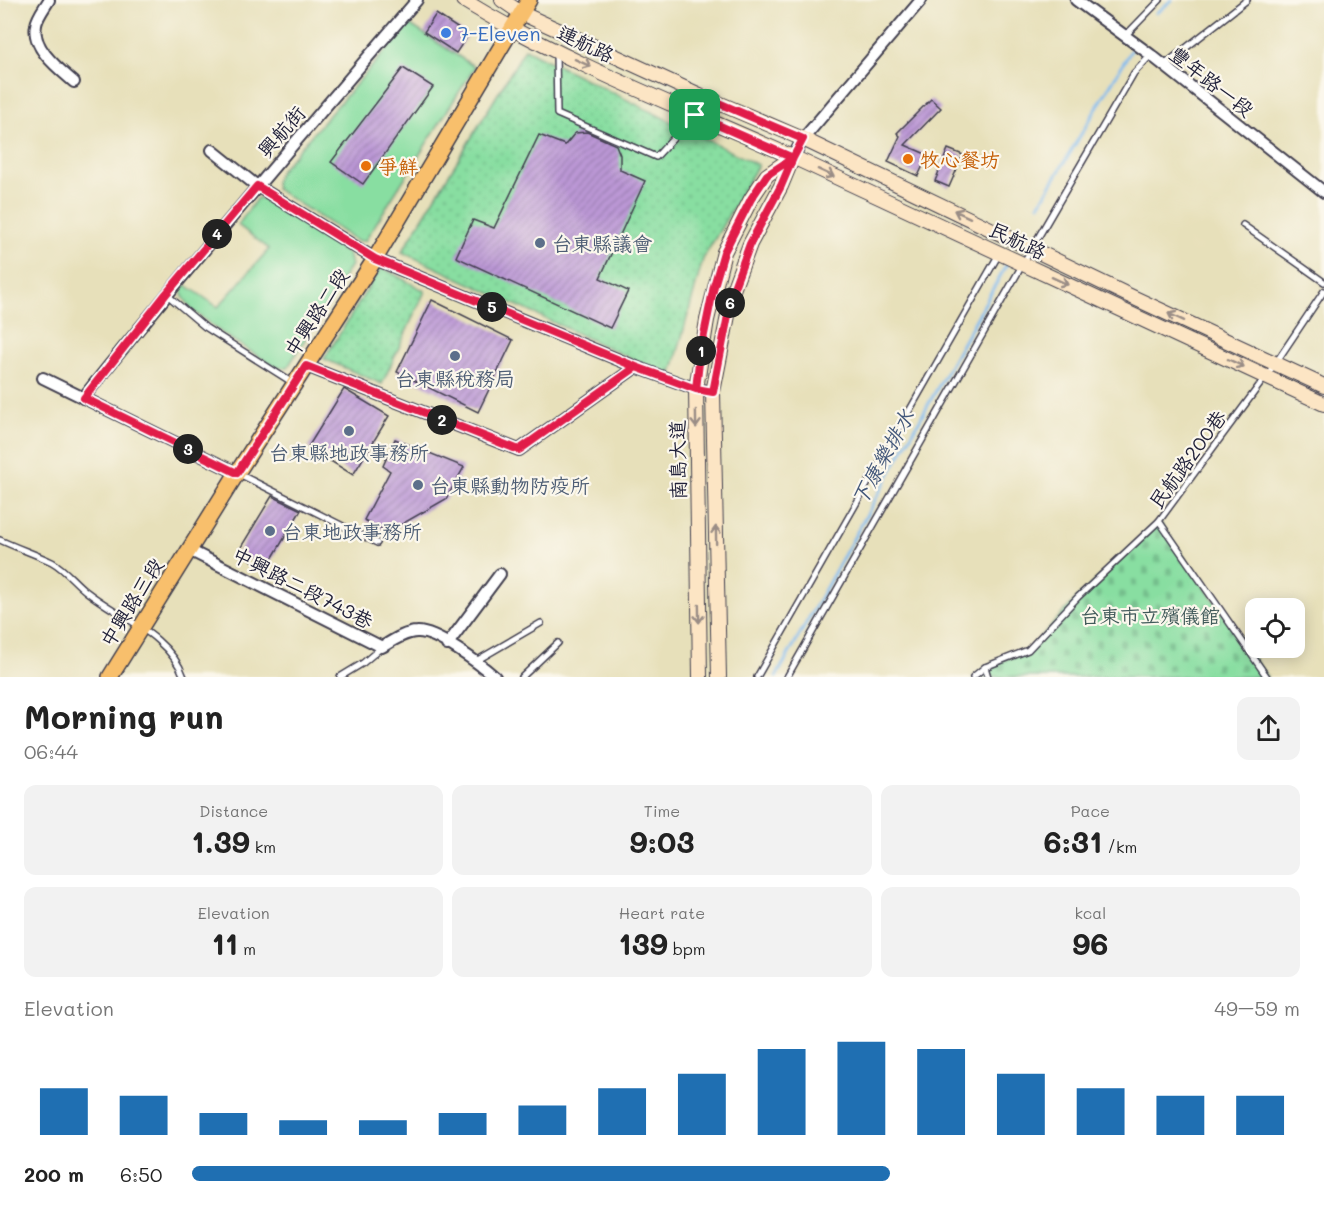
<!DOCTYPE html>
<meta charset="utf-8">
<style>
body{margin:0;font-family:Mali,"LXGW WenKai TC",sans-serif;background:#f2f2f2;color:#222;height:100vh;display:flex;flex-direction:column;font-size:22px;white-space:nowrap}
*{box-sizing:border-box;margin:0}
p{font-size:20px;color:#767676}
.icon{flex:none;width:33px;height:33px;fill:none;stroke:currentColor;stroke-width:2;stroke-linecap:round;stroke-linejoin:round}
.map{position:relative;height:677px;overflow:hidden}
.side{display:flex;flex-direction:column;background:#fff;flex:1}
.side>*{flex:none}
.buttons{position:absolute;left:1245px;top:598px;display:grid;gap:12px}
.buttons a{display:grid;place-items:center;width:60px;height:60px;border-radius:12px;background:#fff;box-shadow:0 3px 15px #0003;font-size:30px}
.pin{position:absolute;display:grid;place-items:center;width:51px;height:51px;color:#fff;margin:-26px;border-radius:12px;box-shadow:0 3px 9px #0006}
.km{position:absolute;width:30px;height:30px;margin:-15px;border-radius:50%;background:#222;color:#fff;font-size:16px;line-height:30px;text-align:center}
.round{display:grid;place-items:center;flex:none;width:63px;height:63px;border-radius:12px;background:#f2f2f2}
.overview{display:flex;align-items:center;justify-content:space-between;height:102px;padding:0 24px}
h1{font-size:33px;font-weight:700;line-height:45px}
.figures{display:grid;grid-template-columns:repeat(3,1fr);gap:9px;height:102px;padding:6px 24px}
.figures div{display:grid;align-content:center;border-radius:12px;background:#f2f2f2;text-align:center}
.figures b{font-size:30px;font-weight:700}
.figures small{font-size:16px;font-weight:400}
.figures p{font-size:16px}
.chart{height:168px;padding:12px 24px}
.chart p{display:flex;justify-content:space-between}
.chart svg{width:100%;height:108px;margin-top:6px;stroke:#1f6fb2;stroke-width:6}
ul{padding:0 24px;list-style:none;font-size:20px}
li{display:grid;grid-template-columns:96px 72px 1fr;align-items:center;height:45px}
li i{height:15px;border-radius:8px;background:#1f6fb2}
.map>svg:first-child{display:block}
.grass{fill:#88dea1;stroke:#55806e;stroke-width:1.5}
.cemetery{fill:url(#cemetery-stones);stroke:#55806e;stroke-width:1.5}
.garden{fill:url(#garden-dots);stroke:#55806e;stroke-width:1.5}
.lines{fill:none;stroke-linecap:round;stroke-linejoin:round}
.stream{stroke:#7dbaf0;stroke-width:3}
.building{fill:url(#building-hatch)}
.lane-casing{stroke:#403e4e;stroke-width:8}
.street-casing{stroke:#403e4e;stroke-width:14}
.secondary-casing{stroke:#403e4e;stroke-width:16}
.primary-casing{stroke:#403e4e;stroke-width:18}
.lane{stroke:#fff;stroke-width:5}
.street{stroke:#fff;stroke-width:10}
.secondary{stroke:#fce5c4;stroke-width:14}
.primary{stroke:#f8bf6c;stroke-width:15}
.oneway{stroke:#9a8d86}
.route-casing{stroke:#fff;stroke-width:12}
.route{stroke:#e11d48;stroke-width:8}
.shop-dot{fill:#3f7fe0;stroke:#fbf7ec;stroke-width:2}
.food-dot{fill:#e8710a;stroke:#fbf7ec;stroke-width:2}
.service-dot{fill:#5c6f8a;stroke:#fbf7ec;stroke-width:2}
.labels{text-anchor:middle;dominant-baseline:central;stroke-width:4.5;stroke-linejoin:round;paint-order:stroke}
.shop-label{font-size:20px;fill:#366cbe;stroke:#fbf7ec;text-anchor:start}
.street-label{font-size:20px;fill:#22223b;stroke:#fbf7ec}
.food-label{font-size:20px;fill:#c56008;stroke:#fbf7ec;text-anchor:start}
.service-label{font-size:20px;fill:#4e5e75;stroke:#fbf7ec;text-anchor:start}
.park-label{font-size:20px;fill:#415a5a;stroke:#fbf7ec}
.water-label{font-size:21px;font-style:italic;fill:#42577a;stroke:#fbf7ec}
</style>
<div class="map">
<svg width="1324" height="677" viewBox="0 0 1324 677">
<defs>
<pattern id="cemetery-stones" width="16" height="16" patternUnits="userSpaceOnUse" patternTransform="scale(1.5)"><rect width="16" height="16" fill="#88dea1"/><path d="M2 7V4a2 2 0 0 1 4 0v3zM10 15v-3a2 2 0 0 1 4 0v3z" fill="#75be8c"/></pattern>
<pattern id="garden-dots" width="8" height="8" patternUnits="userSpaceOnUse" patternTransform="scale(1.5)"><rect width="8" height="8" fill="#88dea1"/><path d="M2 2h.1M6 6h.1" fill="none" stroke="#75be8c" stroke-width="1.8" stroke-linecap="round"/></pattern>
<pattern id="building-hatch" width="6" height="6" patternUnits="userSpaceOnUse" patternTransform="scale(1.5)"><rect width="6" height="6" fill="#bc98d6"/><path d="M-1 1l2-2M0 6l6-6M5 7l2-2" fill="none" stroke="#987caf"/></pattern>
</defs>
<rect width="100%" height="100%" fill="#fbf7ec"/>
<filter id="ink" filterUnits="userSpaceOnUse"><feTurbulence type="fractalNoise" baseFrequency=".0167" numOctaves="2"/><feDisplacementMap in="SourceGraphic" scale="12" xChannelSelector="R" yChannelSelector="G"/><feConvolveMatrix kernelMatrix="1 2 1 2 8 2 1 2 1" color-interpolation-filters="sRGB"/></filter>
<filter id="wash" filterUnits="userSpaceOnUse"><feTurbulence type="fractalNoise" baseFrequency=".008" numOctaves="4" result="noise"/><feDisplacementMap in="SourceGraphic" scale="24" xChannelSelector="R" yChannelSelector="G"/><feGaussianBlur stdDeviation="1.35" result="paint"/><feColorMatrix in="noise" values="0 0 0 0 0 0 0 0 0 0 0 0 0 0 0 0 0 1.4 0 .05"/><feComposite in="paint" operator="in"/></filter>
<g filter="url(#wash)">
<rect width="100%" height="100%" fill="#e7e0ba"/>
<!-- grass -->
<g class="grass">
<path d="M409,24L475,67L365,241H357L276,189L275,182L280,171Z"/>
<path d="M257,198H265L348,254L351,265L288,367L277,368L226,336L192,310L182,295L183,283L218,307L269,249L238,225Z"/>
</g>
<!-- cemetery -->
<path class="cemetery" d="M1159,521L1267,677H973L986,667L1028,650L1078,597Z"/>
<!-- garden -->
<g class="garden">
<path d="M525,49L758,165L703,259L671,377L402,252Z"/>
<path d="M381,267L425,291L382,384L324,359Z"/>
</g>
<g class="lines">
<!-- stream -->
<g class="stream">
<path d="M1156,13L1172,0"/>
<path d="M1039,205L1133,47"/>
<path d="M776,677L1008,262"/>
</g>
</g>
<g id="blocks">
<!-- building -->
<g class="building">
<path d="M436,14L468,35L456,53L424,32Z"/>
<path d="M403,68L433,87L363,184L331,162Z"/>
<path d="M931,99L941,108L905,145L928,155L918,176L888,162L900,136L897,133Z"/>
<path d="M587,132L616,145L620,155V170L645,181L600,278L628,291L610,328L456,257L473,220L494,228L539,135L565,145L575,133Z"/>
<path d="M948,149L963,155L949,187L935,181Z"/>
<path d="M432,300L513,340L478,412L397,372Z"/>
<path d="M344,389L389,416L353,475L308,447Z"/>
<path d="M395,439L464,467L446,499L388,532L364,520L390,471L383,466Z"/>
<path d="M272,496L301,510L266,569L238,552Z"/>
</g>
</g>
</g>
<g filter="url(#ink)">
<use href="#blocks" fill-opacity="0" stroke="#403e4e" stroke-width="1.5"/>
<g class="lines">
<defs>
<g id="lane">
<path d="M1125,36L1160,0"/>
<path d="M556,52L557,114L656,157L695,115L702,97"/>
<path d="M1164,65L1247,0"/>
<path d="M1243,225L1324,282"/>
<path d="M166,294L205,327L293,383"/>
<path d="M239,474L377,543"/>
<path d="M1159,521L1267,677"/>
<path d="M0,540C17,548 35,554 52,562C65,569 75,583 87,592C119,617 170,636 184,677"/>
<path d="M476,661L541,623"/>
<path d="M985,667L988,677"/>
<path d="M340,677L363,663L382,647"/>
<path d="M522,677L558,643"/>
<path d="M757,677L999,254"/>
<path d="M787,677L1032,248L1134,73L1151,55"/>
<path d="M973,677L985,667L1028,650L1078,597L1159,521L1275,364L1324,291"/>
</g>
<g id="street">
<path d="M49,0C45,7 37,17 36,25C31,48 59,69 74,82"/>
<path d="M1076,0L1151,55L1324,192"/>
<path d="M212,150L257,186L375,259L636,367L696,389L713,392"/>
<path d="M793,157L803,139L921,0"/>
<path d="M306,366L519,450L636,367"/>
<path d="M43,378L237,473"/>
<path d="M83,398C191,263 304,131 417,0"/>
<path d="M189,550L382,647C392,641 405,632 417,632C436,631 480,664 495,677"/>
<path d="M447,645L500,574"/>
</g>
<g id="secondary">
<path d="M463,0C567,64 683,108 795,158C972,239 1147,323 1324,404"/>
<path d="M502,0L521,13L702,96L803,139L1128,295L1324,386"/>
<path d="M700,677L696,389L707,320L724,252L751,199L767,175L793,157"/>
<path d="M719,677L713,392L733,290L750,244L781,186L793,157"/>
</g>
<path id="primary" d="M110,677L237,473L375,259L529,0"/>
</defs>
<!-- lane casing -->
<use href="#lane" class="lane-casing"/>
<!-- street casing -->
<use href="#street" class="street-casing"/>
<!-- secondary casing -->
<use href="#secondary" class="secondary-casing"/>
<!-- primary casing -->
<use href="#primary" class="primary-casing"/>
<!-- lane -->
<use href="#lane" class="lane"/>
<!-- street -->
<use href="#street" class="street"/>
<!-- secondary -->
<use href="#secondary" class="secondary"/>
<!-- primary -->
<use href="#primary" class="primary"/>
</g>
<!-- one-way arrows -->
<defs><path id="oneway-shaft" d="M-6 0H5M1.5-3L5.5 0L1.5 3" fill="none" stroke-width="1.6" stroke-linecap="round" stroke-linejoin="round" transform="scale(1.5)"/></defs>
<g class="oneway">
<use href="#oneway-shaft" transform="translate(583 63) rotate(25)"/>
<use href="#oneway-shaft" transform="translate(826 173) rotate(25)"/>
<use href="#oneway-shaft" transform="translate(962 214) rotate(-155)"/>
<use href="#oneway-shaft" transform="translate(1060 281) rotate(25)"/>
<use href="#oneway-shaft" transform="translate(1176 317) rotate(-155)"/>
<use href="#oneway-shaft" transform="translate(1236 363) rotate(25)"/>
<use href="#oneway-shaft" transform="translate(696 419) rotate(89)"/>
<use href="#oneway-shaft" transform="translate(716 535) rotate(-91)"/>
<use href="#oneway-shaft" transform="translate(699 614) rotate(89)"/>
</g>
</g>
<g class="lines" filter="url(#ink)">
<defs>
<path id="route" d="M695,115L793,158L767,175L751,199L724,252L714,286L700,354L696,389L636,367L519,450L306,366L237,473L84,398L166,294L257,186L375,259L636,367L696,389L713,392L733,290L750,244L781,186L793,158L803,139L702,96L695,115"/>
</defs>
<!-- route casing -->
<use href="#route" class="route-casing"/>
<!-- route -->
<use href="#route" class="route"/>
</g>
<!-- markers -->
<circle class="shop-dot" cx="446" cy="33" r="6"/>
<g class="food-dot">
<circle cx="908" cy="159" r="6"/>
<circle cx="366" cy="166" r="6"/>
</g>
<g class="service-dot">
<circle cx="540" cy="243" r="6"/>
<circle cx="455" cy="356" r="6"/>
<circle cx="349" cy="431" r="6"/>
<circle cx="418" cy="485" r="6"/>
<circle cx="270" cy="531" r="6"/>
</g>
<g class="labels">
<!-- shop labels -->
<g class="shop-label">
<text x="458" y="33">7-Eleven</text>
</g>
<!-- street labels -->
<g class="street-label">
<text transform="translate(586 43) rotate(25)">連航路</text>
<text transform="translate(1212 81) rotate(38)">豐年路一段</text>
<text transform="translate(281 131) rotate(-49)">興航街</text>
<text transform="translate(1018 240) rotate(25)">民航路</text>
<text transform="translate(316 312) rotate(-57)">中興路二段</text>
<text transform="translate(1187 459) rotate(-54)">民航路200巷</text>
<text transform="translate(677 460) rotate(-91)">南島大道</text>
<text transform="translate(303 587) rotate(27)">中興路二段743巷</text>
<text transform="translate(131 602) rotate(-58)">中興路三段</text>
</g>
<!-- food labels -->
<g class="food-label">
<text x="920" y="159">牧心餐坊</text>
<text x="378" y="166">爭鮮</text>
</g>
<!-- service labels -->
<g class="service-label">
<text x="552" y="243">台東縣議會</text>
<text x="455" y="378" text-anchor="middle">台東縣稅務局</text>
<text x="349" y="452" text-anchor="middle">台東縣地政事務所</text>
<text x="430" y="485">台東縣動物防疫所</text>
<text x="282" y="531">台東地政事務所</text>
</g>
<!-- park labels -->
<g class="park-label">
<text x="1150" y="615">台東市立殯儀館</text>
</g>
<!-- water labels -->
<g class="water-label">
<text transform="translate(882 457) rotate(-61)">下康樂排水</text>
</g>
</g>
</svg>
<div class="buttons">
<a><svg class="icon" aria-label="locate" viewBox="0 0 24 24"><circle cx="12" cy="12" r="6"/><path d="M12 2v4M12 18v4M2 12h4M18 12h4"/></svg></a>
</div>
<div class="pin" style="left:695px;top:115px;background:#1e9e55"><svg class="icon" aria-label="arrive" viewBox="0 0 24 24"><path d="M6 21V4h12l-3 4 3 4H6"/></svg></div>
<b class="km" style="left:701px;top:351px">1</b>
<b class="km" style="left:442px;top:420px">2</b>
<b class="km" style="left:188px;top:449px">3</b>
<b class="km" style="left:217px;top:234px">4</b>
<b class="km" style="left:492px;top:307px">5</b>
<b class="km" style="left:730px;top:303px">6</b>
</div>
<section class="side">
<div class="overview"><div><h1>Morning run</h1><p>06:44</p></div><a class="round"><svg class="icon" aria-label="share" viewBox="0 0 24 24"><path d="M12 15V3M7 8l5-5 5 5M5 13v7h14v-7"/></svg></a></div>
<div class="figures">
<div><p>Distance</p><b>1.39<small> km</small></b></div>
<div><p>Time</p><b>9:03</b></div>
<div><p>Pace</p><b>6:31<small> /km</small></b></div>
</div>
<div class="figures">
<div><p>Elevation</p><b>11<small> m</small></b></div>
<div><p>Heart rate</p><b>139<small> bpm</small></b></div>
<div><p>kcal</p><b>96</b></div>
</div>
<div class="chart"><p><span>Elevation</span>49–59 m</p>
<svg viewBox="0 0 160 44" preserveAspectRatio="none"><path d="M5 44V25M15 44V28M25 44V35M35 44V38M45 44V38M55 44V35M65 44V32M75 44V25M85 44V19M95 44V9M105 44V6M115 44V9M125 44V19M135 44V25M145 44V28M155 44V28"/></svg>
</div>
<ul>
<li><b>200 m</b>6:50<i style="width:63%"></i></li>
</ul>
</section>
